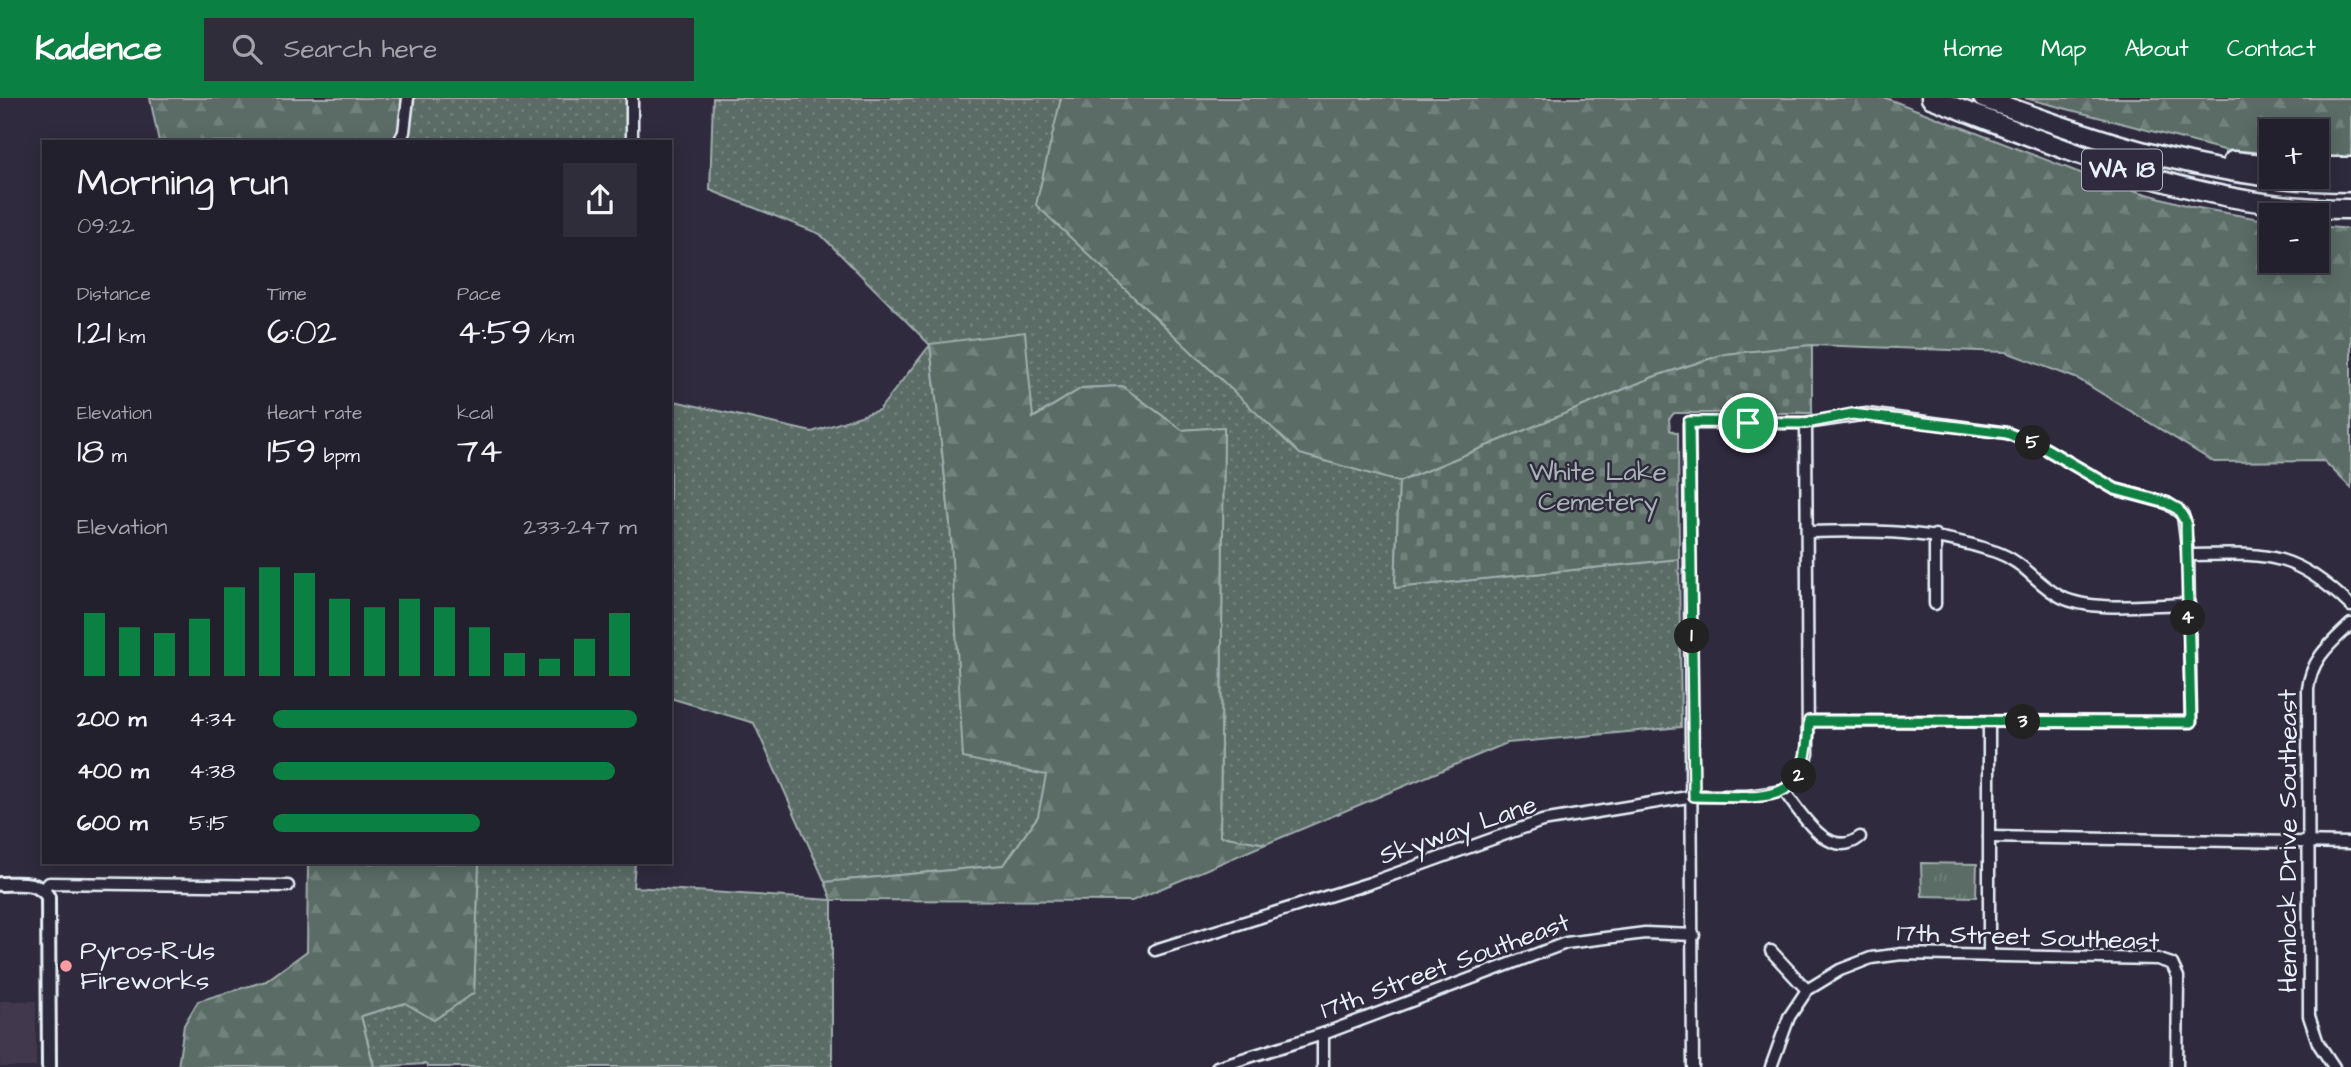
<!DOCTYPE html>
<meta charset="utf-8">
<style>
body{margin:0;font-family:"Architects Daughter",sans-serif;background:#2f2d3a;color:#f1f3f6;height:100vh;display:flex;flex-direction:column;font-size:26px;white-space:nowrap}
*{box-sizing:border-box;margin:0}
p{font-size:23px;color:#a3a3aa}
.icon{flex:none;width:38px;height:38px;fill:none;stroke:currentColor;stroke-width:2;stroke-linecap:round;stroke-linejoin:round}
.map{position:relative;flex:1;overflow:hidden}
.sheet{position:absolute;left:42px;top:42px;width:630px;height:724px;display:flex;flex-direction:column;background:#23202e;border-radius:0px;box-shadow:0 4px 18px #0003,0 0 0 2px #403e4a}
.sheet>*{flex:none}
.controls{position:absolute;left:2259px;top:21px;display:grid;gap:14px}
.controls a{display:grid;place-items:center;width:70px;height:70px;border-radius:0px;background:#23202e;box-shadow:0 4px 18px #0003,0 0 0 2px #403e4a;font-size:35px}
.pin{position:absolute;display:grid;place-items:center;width:60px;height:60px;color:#fff;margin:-30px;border:4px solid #fff;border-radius:50%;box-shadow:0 2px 7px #0007}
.km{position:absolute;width:35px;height:35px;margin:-18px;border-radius:50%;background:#222;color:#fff;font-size:19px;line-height:35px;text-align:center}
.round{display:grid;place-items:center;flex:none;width:74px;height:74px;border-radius:0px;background:#2f2d3a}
.overview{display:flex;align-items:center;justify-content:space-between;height:119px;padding:0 35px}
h1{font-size:38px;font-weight:600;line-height:52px}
.figures{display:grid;grid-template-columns:repeat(3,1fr);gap:10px;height:119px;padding:7px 35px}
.figures div{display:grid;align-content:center}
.figures b{font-size:35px;font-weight:600}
.figures small{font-size:19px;font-weight:400}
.figures p{font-size:19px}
.chart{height:196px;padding:14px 35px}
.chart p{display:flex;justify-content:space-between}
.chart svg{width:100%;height:126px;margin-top:7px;stroke:#0b8043;stroke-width:6}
ul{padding:0 35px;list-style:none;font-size:23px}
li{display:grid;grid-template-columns:112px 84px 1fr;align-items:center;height:52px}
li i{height:18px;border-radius:9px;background:#0b8043}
header{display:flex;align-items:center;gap:42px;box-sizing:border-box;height:98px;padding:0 35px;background:#0b8043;color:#fff}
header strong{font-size:33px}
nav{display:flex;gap:38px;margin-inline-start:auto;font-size:24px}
.search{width:490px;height:63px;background:#2f2d3a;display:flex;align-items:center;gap:18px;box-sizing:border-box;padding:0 24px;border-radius:0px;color:#a3a3aa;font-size:26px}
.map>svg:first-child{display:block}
.built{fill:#42394e}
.grass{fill:url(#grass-dots);stroke:#a1aeae;stroke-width:2}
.forest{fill:url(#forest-firs);stroke:#a1aeae;stroke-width:2}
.cemetery{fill:url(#cemetery-stones);stroke:#a1aeae;stroke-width:2}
.park{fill:url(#park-tufts);stroke:#a1aeae;stroke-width:2}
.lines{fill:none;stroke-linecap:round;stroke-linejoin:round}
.minor-casing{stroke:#e8f1f8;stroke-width:15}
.tertiary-casing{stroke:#e8f1f8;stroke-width:18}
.motorway-casing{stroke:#e8f1f8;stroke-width:23}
.minor{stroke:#2f2a3d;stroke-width:10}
.tertiary{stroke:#2f2a3d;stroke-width:12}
.motorway{stroke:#2f2a3d;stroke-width:18}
.route-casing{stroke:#fff;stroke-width:14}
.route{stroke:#0b8043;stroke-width:9}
.poi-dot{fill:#ff9aa2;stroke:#2f2a3d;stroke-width:2.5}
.labels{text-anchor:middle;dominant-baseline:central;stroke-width:5;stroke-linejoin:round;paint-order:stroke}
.shield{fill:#2f2a3d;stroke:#b0b5c0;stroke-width:2}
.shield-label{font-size:24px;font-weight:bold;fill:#e8f1f8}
.park-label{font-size:26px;fill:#a8b5b6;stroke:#2f2a3d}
.street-label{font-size:26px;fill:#e8f1f8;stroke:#2f2a3d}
.poi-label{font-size:26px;fill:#e8f1f8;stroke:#2f2a3d;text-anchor:start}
</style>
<header>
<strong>Kadence</strong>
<div class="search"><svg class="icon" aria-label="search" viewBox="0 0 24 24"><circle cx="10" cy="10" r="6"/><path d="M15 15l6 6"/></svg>Search here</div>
<nav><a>Home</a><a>Map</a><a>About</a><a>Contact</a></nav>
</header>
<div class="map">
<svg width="2351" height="969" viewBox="0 0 2351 969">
<defs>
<pattern id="grass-dots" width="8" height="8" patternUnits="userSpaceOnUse" patternTransform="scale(1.75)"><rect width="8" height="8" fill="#5a6c65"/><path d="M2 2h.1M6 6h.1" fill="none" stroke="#72817c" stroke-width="1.8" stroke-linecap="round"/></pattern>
<pattern id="forest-firs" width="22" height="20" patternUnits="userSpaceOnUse" patternTransform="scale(1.75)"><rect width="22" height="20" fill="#5a6c65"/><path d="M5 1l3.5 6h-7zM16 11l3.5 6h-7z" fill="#72817c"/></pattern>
<pattern id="cemetery-stones" width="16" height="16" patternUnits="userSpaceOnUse" patternTransform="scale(1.75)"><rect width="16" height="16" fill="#5a6c65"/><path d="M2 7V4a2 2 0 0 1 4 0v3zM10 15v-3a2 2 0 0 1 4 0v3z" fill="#72817c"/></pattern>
<pattern id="park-tufts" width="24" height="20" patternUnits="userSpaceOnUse" patternTransform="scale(1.75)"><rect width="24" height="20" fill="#5a6c65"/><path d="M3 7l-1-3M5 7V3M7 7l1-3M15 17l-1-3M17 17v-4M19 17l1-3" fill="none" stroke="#72817c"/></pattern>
</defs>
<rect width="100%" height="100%" fill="#2f2a3d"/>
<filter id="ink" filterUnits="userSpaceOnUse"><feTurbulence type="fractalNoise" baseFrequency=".0143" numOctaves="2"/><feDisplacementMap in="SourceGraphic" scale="14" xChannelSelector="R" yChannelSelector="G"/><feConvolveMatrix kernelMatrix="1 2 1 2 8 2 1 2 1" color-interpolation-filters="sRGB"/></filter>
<g filter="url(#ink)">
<!-- built -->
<rect class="built" x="0" y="903" width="36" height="66"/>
<!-- grass -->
<g class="grass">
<path d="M409,0H632V44H403Z"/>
<path d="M713,0H1061L1055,33L1300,355L1399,384L1395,490L1679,461L1681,629L1507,645L1266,746L1220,738L1224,329L1182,332L1122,288L1082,290L1032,320L930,247L950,425L1051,675L1038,718L1004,767L825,784L754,625L670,600V302L812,334L879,312L930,247L820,136L710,92Z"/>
<path d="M479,765H635L633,789L832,802V969H428L425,966L374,969L361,918L405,905L474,895Z"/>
</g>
<!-- forest -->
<g class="forest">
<path d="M150,0H408L403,44H159Z"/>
<path d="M1061,0H1886L2101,83L2193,109L2271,123L2272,163H2317V128L2351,131V390L2324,363L2214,364L2078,281L2006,254L1812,247L1725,256L1656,278L1399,384L1300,356L1036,107Z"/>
<path d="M2025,0H2351V60L2317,58V33H2272L2271,55L2224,52Z"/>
<path d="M1025,234L1033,320L1082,290L1122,288L1182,332L1224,329L1220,738L1266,746L1132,803L832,802L825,784L1004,767L1038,718L1046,677L963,660L950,425L930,246Z"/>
<path d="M308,765H479L474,895L434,922L405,905L361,918L374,969H178L184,927L198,903L266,883L307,853Z"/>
</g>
<!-- cemetery -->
<path class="cemetery" d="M1812,247V315H1674L1669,321L1670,332L1678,335L1679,461L1395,490L1399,384L1656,278L1725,256Z"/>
<!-- park -->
<path class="park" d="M1921,765L1977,766L1976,799L1922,798Z"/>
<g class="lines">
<defs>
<g id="minor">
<path d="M399,44L404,34L408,0"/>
<path d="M632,44V0"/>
<path d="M1808,434C1875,432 1931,432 1996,454C2025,464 2037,487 2061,499C2093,515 2153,506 2188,506"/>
<path d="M1935,437V506"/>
<path d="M2188,457C2266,456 2291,451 2351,508"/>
<path d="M1784,693C1800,714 1829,764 1860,739"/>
<path d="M1989,739L2351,745"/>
<path d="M43,792L49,785L288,788"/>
<path d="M1155,852L1370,785L1542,723L1694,698H1748L1784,693L1801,677L1808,656L1806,325"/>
<path d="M1771,853L1807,892"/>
<path d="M1989,858V624"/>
<path d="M1217,969L1323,936L1566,845L1645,835L1694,837"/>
<path d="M1323,969V936"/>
<path d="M1693,969L1689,325H1806L1867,316L2007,335L2046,351L2115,391L2167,405L2183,417L2188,457L2191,624L1809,623"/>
<path d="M1771,969L1789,919L1807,892L1840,872L1871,860L1902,856L2157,861L2172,866L2178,879L2177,969"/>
<path d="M2334,969L2318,945L2309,918L2308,591C2311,561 2330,546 2351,526"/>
</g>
<path id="tertiary" d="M0,786C17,786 38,782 48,799L49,969"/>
<g id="motorway">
<path d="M1931,0C2067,52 2202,112 2351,111"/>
<path d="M1983,0C2104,45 2221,84 2351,84"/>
<path d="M2233,63L2272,67"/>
<path d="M2317,69H2351"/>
</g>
</defs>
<!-- minor casing -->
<use href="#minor" class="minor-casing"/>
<!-- tertiary casing -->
<use href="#tertiary" class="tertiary-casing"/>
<!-- motorway casing -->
<use href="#motorway" class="motorway-casing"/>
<!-- minor -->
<use href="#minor" class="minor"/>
<!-- tertiary -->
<use href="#tertiary" class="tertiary"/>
<!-- motorway -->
<use href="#motorway" class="motorway"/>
</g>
</g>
<g class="lines" filter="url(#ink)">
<defs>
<path id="route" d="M1852,316L2007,335L2046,351L2115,391L2167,405L2178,411L2186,424L2191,624L1809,623C1807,713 1767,698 1694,698L1689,324L1806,325Z"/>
</defs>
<!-- route casing -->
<use href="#route" class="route-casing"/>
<!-- route -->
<use href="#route" class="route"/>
</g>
<!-- markers -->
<circle class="poi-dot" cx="66" cy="868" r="7"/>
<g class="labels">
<!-- shield labels -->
<rect class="shield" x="2082" y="51.5" width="80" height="41" rx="5"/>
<g class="shield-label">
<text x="2122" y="72">WA 18</text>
</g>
<!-- park labels -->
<g class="park-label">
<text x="1598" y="374">White Lake<tspan x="1598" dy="30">Cemetery</tspan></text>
</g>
<!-- street labels -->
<g class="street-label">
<text transform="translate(1458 732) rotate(-19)">Skyway Lane</text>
<text transform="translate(2288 743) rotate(-90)">Hemlock Drive Southeast</text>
<text transform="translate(2028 839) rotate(2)">17th Street Southeast</text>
<text transform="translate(1445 868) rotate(-20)">17th Street Southeast</text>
</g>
<!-- poi labels -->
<g class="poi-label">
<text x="80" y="853">Pyros-R-Us<tspan x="80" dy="30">Fireworks</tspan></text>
</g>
</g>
</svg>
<div class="controls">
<a>+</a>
<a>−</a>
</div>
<div class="pin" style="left:1748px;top:325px;background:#1e9e55"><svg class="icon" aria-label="arrive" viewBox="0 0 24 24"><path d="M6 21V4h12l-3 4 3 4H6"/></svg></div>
<b class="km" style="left:1692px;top:538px">1</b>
<b class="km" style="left:1799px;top:678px">2</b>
<b class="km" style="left:2023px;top:624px">3</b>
<b class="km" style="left:2188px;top:520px">4</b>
<b class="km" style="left:2033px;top:345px">5</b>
<section class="sheet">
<div class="overview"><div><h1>Morning run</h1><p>09:22</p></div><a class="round"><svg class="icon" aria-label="share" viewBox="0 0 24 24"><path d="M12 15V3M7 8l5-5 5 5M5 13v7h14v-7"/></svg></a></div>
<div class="figures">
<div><p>Distance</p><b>1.21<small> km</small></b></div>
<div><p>Time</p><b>6:02</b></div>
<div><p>Pace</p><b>4:59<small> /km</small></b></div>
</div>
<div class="figures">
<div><p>Elevation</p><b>18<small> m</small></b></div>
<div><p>Heart rate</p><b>159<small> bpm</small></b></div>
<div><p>kcal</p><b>74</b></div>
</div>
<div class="chart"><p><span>Elevation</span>233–247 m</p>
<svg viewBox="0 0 160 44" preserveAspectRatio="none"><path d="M5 44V22M15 44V27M25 44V29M35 44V24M45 44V13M55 44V6M65 44V8M75 44V17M85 44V20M95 44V17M105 44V20M115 44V27M125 44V36M135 44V38M145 44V31M155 44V22"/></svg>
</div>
<ul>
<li><b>200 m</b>4:34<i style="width:100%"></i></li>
<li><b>400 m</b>4:38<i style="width:94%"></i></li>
<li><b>600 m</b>5:15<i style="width:57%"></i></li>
</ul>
</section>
</div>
